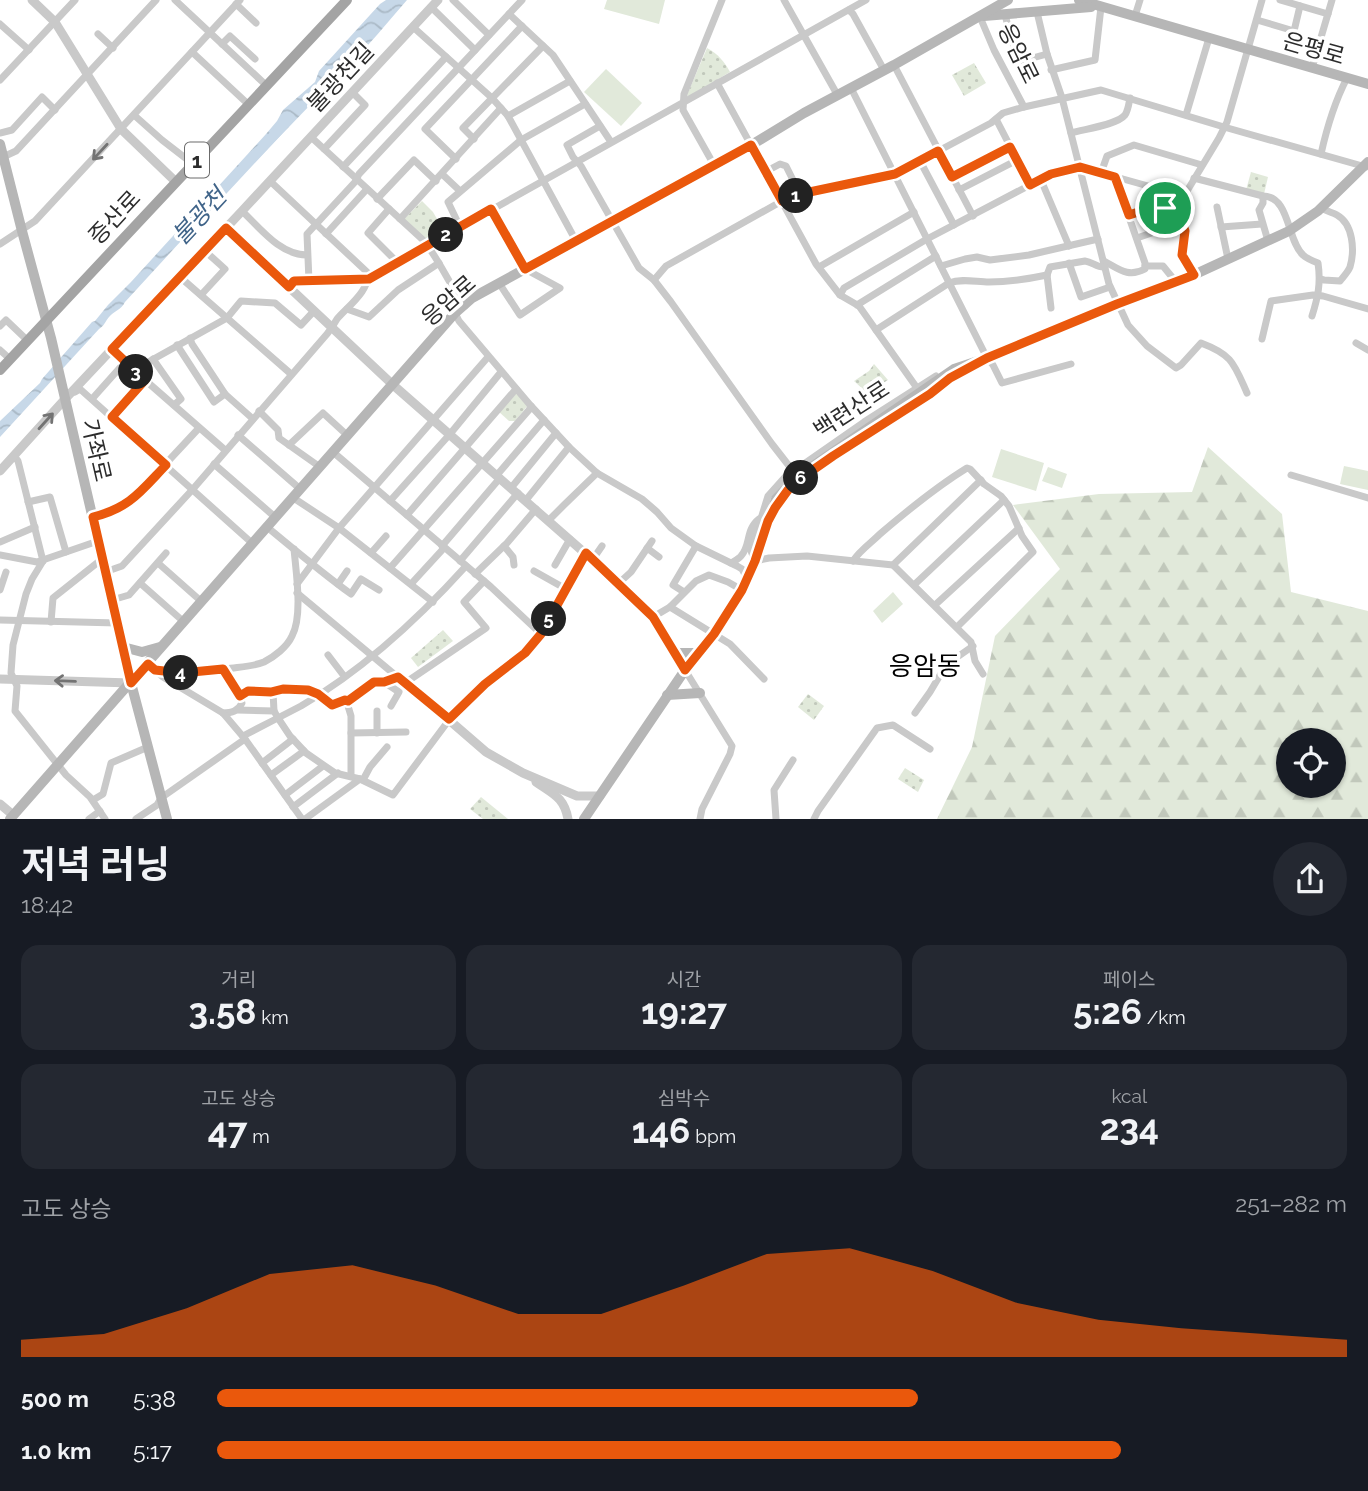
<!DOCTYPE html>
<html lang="ko">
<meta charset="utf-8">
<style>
body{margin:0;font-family:Raleway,"Noto Sans KR",sans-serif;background:#242831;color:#f1f3f6;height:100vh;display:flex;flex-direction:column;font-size:26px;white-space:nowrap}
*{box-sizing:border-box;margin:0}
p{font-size:23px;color:#9ea1a6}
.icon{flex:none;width:38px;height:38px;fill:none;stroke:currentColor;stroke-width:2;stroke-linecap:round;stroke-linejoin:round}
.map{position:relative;height:819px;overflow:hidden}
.side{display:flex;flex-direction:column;background:#171b24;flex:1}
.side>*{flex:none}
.controls{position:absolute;left:1276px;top:728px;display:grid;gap:14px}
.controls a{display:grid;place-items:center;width:70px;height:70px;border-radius:50%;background:#171b24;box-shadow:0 2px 5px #0004;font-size:35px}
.pin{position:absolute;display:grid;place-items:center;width:60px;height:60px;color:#fff;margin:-30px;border:4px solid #fff;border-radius:50%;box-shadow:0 2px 7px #0007}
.km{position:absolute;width:35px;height:35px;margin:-18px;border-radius:50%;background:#222;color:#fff;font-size:19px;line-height:35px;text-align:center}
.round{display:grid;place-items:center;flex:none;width:74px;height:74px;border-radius:37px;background:#242831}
.head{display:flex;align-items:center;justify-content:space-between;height:119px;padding:0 21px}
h1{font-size:38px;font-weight:700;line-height:52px}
.figures{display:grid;grid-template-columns:repeat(3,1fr);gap:10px;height:119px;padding:7px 21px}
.figures div{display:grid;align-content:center;border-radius:18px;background:#242831;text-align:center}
.figures b{font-size:35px;font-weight:700}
.figures small{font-size:19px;font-weight:400}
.figures p{font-size:19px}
.chart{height:196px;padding:14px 21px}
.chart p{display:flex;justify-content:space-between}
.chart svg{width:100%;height:126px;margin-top:7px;fill:#ea580c;opacity:.7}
ul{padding:0 21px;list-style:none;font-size:23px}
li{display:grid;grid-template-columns:112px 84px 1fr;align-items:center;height:52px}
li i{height:18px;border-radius:9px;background:#ea580c}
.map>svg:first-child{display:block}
.grass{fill:#e1e9da}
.forest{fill:url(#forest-firs);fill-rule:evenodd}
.park{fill:url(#park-dots)}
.water{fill:url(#water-waves)}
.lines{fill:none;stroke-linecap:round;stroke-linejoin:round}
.river{stroke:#c7d8e8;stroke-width:10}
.minor{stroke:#c9c9c9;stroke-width:7}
.tertiary{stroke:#c9c9c9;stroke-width:9}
.secondary{stroke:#b6b6b6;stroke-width:10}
.primary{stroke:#a4a4a4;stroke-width:10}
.oneway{stroke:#737373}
.route-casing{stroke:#fff;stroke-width:14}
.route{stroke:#ea580c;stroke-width:9}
.labels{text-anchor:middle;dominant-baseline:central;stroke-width:7;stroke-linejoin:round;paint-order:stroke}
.shield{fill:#fff;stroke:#6b6b6b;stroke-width:2}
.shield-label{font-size:21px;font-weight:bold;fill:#2c2c2c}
.street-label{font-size:23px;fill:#2c2c2c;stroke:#fff}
.water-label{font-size:24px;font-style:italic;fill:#406489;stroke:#fff}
.quarter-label{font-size:26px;fill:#000;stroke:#fff}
</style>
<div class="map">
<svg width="1368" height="819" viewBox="0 0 1368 819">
<defs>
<pattern id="forest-firs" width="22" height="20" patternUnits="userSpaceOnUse" patternTransform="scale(1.75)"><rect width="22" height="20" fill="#e1e9da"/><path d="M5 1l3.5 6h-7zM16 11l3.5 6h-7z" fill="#c1c8bb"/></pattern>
<pattern id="park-dots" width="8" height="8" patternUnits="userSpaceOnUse" patternTransform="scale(1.75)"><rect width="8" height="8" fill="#e1e9da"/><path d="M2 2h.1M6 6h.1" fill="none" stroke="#c1c8bb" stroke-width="1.8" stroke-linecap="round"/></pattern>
<pattern id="water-waves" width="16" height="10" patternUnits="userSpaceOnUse" patternTransform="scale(1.75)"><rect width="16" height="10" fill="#c7d8e8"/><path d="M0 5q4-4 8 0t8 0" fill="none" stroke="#abbac7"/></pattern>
</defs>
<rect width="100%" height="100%" fill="#fff"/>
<!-- grass -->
<g class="grass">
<path d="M607,0H665L659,24L604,9Z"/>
<path d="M606,69L642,103L621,126L584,92Z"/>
<path d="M1001,449L1044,463L1036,491L992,477Z"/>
<path d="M1344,466L1368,471V490L1340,484Z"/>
<path d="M1048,467L1067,474L1062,488L1042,481Z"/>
<path d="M893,592L903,604L882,623L873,611Z"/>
</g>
<!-- forest -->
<path class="forest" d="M1208,447L1282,514L1291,592L1368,611V819H937L972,747L995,636L1060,569L1013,505L1099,494L1192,492ZM1288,740H1334V786H1288Z"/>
<!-- park -->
<g class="park">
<path d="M707,48C718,54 724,61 730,72L688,97L687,95Z"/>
<path d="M974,63L986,83L964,96L952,75Z"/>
<path d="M1251,172L1268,177L1264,194L1246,190Z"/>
<path d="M422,201L433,212L444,231L427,242L403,220Z"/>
<path d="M874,364L888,380L867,393L854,381L869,371Z"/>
<path d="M516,394L523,396L529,404L515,421H509L498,411Z"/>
<path d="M443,630L453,641L418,667L411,658Z"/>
<path d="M808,694L824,706L814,720L798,707Z"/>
<path d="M905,768L924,780L918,792L898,779Z"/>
<path d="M481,797L508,819H483L470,809Z"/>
</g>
<!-- water -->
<path class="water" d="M386,0H407C387,23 368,46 347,68C336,79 324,86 316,99L226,192L125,302C121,310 114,311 109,317C105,322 104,326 99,329L0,437V421L40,383L42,379L92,322L95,321L108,305L131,282L266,134L277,121L283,110L315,82L319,71L380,4Z"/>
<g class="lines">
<!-- river -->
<path class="river" d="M208,206L290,118"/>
<!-- minor -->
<g class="minor">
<path d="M175,0L267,86"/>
<path d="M453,0L489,35"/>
<path d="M784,0L838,96"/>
<path d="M1280,0L1328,14"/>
<path d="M236,4L256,23"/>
<path d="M431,7L475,50"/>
<path d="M849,10L853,14L884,70"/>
<path d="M1037,12L1047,54L1062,98L1109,284L1128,325L1147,346L1176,368L1181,365L1201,343C1233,355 1234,364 1247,393"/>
<path d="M509,14L553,55L611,142"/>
<path d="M1005,15L1018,62L1047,54"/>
<path d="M1135,16L1140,0"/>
<path d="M980,17L994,50L1024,107"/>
<path d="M1257,20L1294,31L1300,6"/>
<path d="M0,24L29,50"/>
<path d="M413,27L492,98L508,116L576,241"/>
<path d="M98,34L113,48"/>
<path d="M222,44L230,36L255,59"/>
<path d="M192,52L249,105"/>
<path d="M894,65L973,216"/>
<path d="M1312,68L1332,0"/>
<path d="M1051,70L1095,60L1101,7"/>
<path d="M0,80L75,0"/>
<path d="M717,83L816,264L840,295L859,306L917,388"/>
<path d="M851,88L987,358L993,365L1002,383L1071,364"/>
<path d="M134,115L162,140L193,164"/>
<path d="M1186,115L1209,38"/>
<path d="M508,116L570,81"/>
<path d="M996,119L1030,185"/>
<path d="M600,126L567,145L573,157L581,166L639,268L654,280L671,302L772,444L793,471"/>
<path d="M0,133L12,130L42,97L55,110"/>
<path d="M1071,133C1084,129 1117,125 1125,115C1128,111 1129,103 1130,98"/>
<path d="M311,137L423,240C440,260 449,285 465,306"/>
<path d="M474,139L463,128L543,46"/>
<path d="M324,149L365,105L352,92"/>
<path d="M1321,154C1327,127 1334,103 1347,78"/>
<path d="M3,157L16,151L156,0"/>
<path d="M456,159L425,129L522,26"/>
<path d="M920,161L954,225"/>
<path d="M714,165L683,110L684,94L722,0"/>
<path d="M343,167L446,57"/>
<path d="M765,172L780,164L786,166L800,194"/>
<path d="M1101,173L1107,156L1134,145L1202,165"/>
<path d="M442,174L460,191"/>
<path d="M952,177L1010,147"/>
<path d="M1194,178L1263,196C1290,196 1287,241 1303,255C1306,258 1313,261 1318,263C1321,283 1318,297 1312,316"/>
<path d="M1041,180L1069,246"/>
<path d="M959,190L1017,160"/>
<path d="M1263,196V203L1259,210L1268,241"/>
<path d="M377,199L414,160L436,181"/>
<path d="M1217,207L1228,259"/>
<path d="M389,209L368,233L398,263"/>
<path d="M491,209L525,269L560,288L520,315L499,283"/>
<path d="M242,211C260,228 280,255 307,255"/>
<path d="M1129,215L1154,207L1180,211"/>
<path d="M400,219L501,108"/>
<path d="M460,227L448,202L521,140L585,104"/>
<path d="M1221,227L1262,224"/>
<path d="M326,234L367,189"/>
<path d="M1137,238L1160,230L1184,229"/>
<path d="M0,244L35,221L240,0"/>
<path d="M1104,261C1119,269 1128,278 1145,269V263L1115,177"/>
<path d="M1069,263L1081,297L1110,287"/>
<path d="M941,266L965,259L977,257L990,260L1029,255L1098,239"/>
<path d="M1145,266H1163L1176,282"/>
<path d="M819,267L914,212"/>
<path d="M1047,275L1050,267L1085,261C1093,262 1097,268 1105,267"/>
<path d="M1047,275L1051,308"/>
<path d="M1194,275L1182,255L1185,231L1179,214L1181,201L1219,138L1227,122L1262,0"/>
<path d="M180,277L291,374"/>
<path d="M1320,279L1324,280L1340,281C1344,276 1348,272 1350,267C1355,250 1353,224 1337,215C1332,212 1327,212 1322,208"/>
<path d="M654,280L666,266L782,201L800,194L895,174L991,123L1003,113L1024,107L1101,90L1224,127L1366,167"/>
<path d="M309,281L307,234L355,182L359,174L522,0"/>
<path d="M289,287L294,281L368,279L866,0"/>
<path d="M201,295L225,269L205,251"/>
<path d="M840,295L844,288L927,239L1051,174L1080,167L1184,196"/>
<path d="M857,305L936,256"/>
<path d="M347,309L369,317L398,290L439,263"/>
<path d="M455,313L459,321L531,406L569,447L597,473L642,499L657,512L671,528L696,546L737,566L742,569L747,578"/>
<path d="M0,326L6,320L27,340"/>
<path d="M876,330L949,283C962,278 976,282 989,282C1009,282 1028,279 1047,275"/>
<path d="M190,338L192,344L225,394L253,419"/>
<path d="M1262,339L1271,301L1313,295L1323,296L1368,309"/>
<path d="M1356,343L1368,350"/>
<path d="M177,345L214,402L225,394"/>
<path d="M112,349L145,380L225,450"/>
<path d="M0,350L10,359"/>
<path d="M153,359L181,399L174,405"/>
<path d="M134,370L227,318L241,301L275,303L301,325L314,311"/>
<path d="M936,376L864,422L785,477L768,496L751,551L755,561L769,558L807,556L893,565L971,642L975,661L983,674"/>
<path d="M75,392L80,389L253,544"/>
<path d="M92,399L125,362"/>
<path d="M259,411L278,430L279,438L320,467"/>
<path d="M112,417L145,380"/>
<path d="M238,435L299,488"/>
<path d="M864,437L930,394L949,378L968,368"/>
<path d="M289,445L323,413L348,436"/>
<path d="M333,452L491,587L541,634"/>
<path d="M14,456L18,461L43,561"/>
<path d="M214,464L275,517"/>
<path d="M497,475L544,420"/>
<path d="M1291,475L1368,498"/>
<path d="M511,488L556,433"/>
<path d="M292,497L339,528L433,602"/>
<path d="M526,500L569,447"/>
<path d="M390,501L450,434L501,372"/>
<path d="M28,502L50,497L66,552"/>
<path d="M407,515L516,389"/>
<path d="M93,517L110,513L131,501L199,428"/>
<path d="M549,520L565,504L597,473"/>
<path d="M267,527C295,550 322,573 351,594L361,579L379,590"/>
<path d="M0,542L35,527"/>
<path d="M442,546L500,478"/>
<path d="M504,546L513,557L514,565"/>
<path d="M647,548L659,557"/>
<path d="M371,553L386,536"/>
<path d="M0,555L37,562L98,541"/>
<path d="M593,559L602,546"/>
<path d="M43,561L32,579L26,594L13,645L11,673L17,686L15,711L66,775L90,797L105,819"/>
<path d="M460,561L518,493"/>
<path d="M853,561C860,550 871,543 880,534C908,510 936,487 967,468L970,469L984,484L1001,496L1009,506L1022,536L1033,552L957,627"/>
<path d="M158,563L202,602"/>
<path d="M731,563C732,563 741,557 741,556C751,546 745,530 759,519"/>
<path d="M555,565L570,539"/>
<path d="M893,565L981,480"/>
<path d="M390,568L529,410L531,406"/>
<path d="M534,571L566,589"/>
<path d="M105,572L122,566L193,489L327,334C331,329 334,324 337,319C348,306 371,290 367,272L270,181"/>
<path d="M475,574L507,543L536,509"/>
<path d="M140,583L184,622"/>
<path d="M619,583L631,572L652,541"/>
<path d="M297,584L339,528L488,357"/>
<path d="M338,584L347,571"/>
<path d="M411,584L444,548"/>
<path d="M914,585L1004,500"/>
<path d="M0,590L6,572"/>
<path d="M684,592L673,585L696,546"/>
<path d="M297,593L449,720"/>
<path d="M112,600L129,595L166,553"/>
<path d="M935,605L1019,528"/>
<path d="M670,607L730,644L764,679"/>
<path d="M653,617L670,607L696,581L709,575L728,582L742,590"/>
<path d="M0,620L117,623"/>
<path d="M51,622L53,598L102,559"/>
<path d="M328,655L344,676"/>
<path d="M223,669L238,693L242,703C238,711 232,713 223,713"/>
<path d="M155,670C180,673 201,671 226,669C238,667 252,667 264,662C274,657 287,647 292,636C303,616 296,572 294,549"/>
<path d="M685,670L732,746L730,754L702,809L700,819"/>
<path d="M156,671L163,677L223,713L245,739L302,819"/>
<path d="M384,682L399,692L391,706"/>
<path d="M405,683L486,628L464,602L484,581"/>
<path d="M273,692L274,711L278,718L290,736L306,753L335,773L360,779L393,795L449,720L485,684L525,653L541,634L586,553"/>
<path d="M240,696L248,691L271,692L283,689L308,690L318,694L332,705L345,700L348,701L374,682H384L398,677"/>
<path d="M348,701V706L351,716V776"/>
<path d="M237,710L274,711"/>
<path d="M377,711V733"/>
<path d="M915,713L930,692L946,665L973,646"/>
<path d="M351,733L406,732"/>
<path d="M243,736C262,726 282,716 301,706C363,670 418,619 466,566"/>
<path d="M262,763L293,739"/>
<path d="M271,775L304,751"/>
<path d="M363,780L370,767L387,747"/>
<path d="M285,795L323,766"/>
<path d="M93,800L103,794L111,763L148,747"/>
<path d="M293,807L338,773"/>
<path d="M89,819L100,811"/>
<path d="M136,819L157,805L161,798L245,739"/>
<path d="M305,819L360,779"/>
<path d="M776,819L774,790L793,760"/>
<path d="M814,819L818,811L877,728L893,725L930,749"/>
</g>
<!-- tertiary -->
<g class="tertiary">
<path d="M32,0L55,22L121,129L176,182"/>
<path d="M226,228L392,384L619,583L653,617L685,670"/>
<path d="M0,471L66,398L242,211L438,0"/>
<path d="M0,679L131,683"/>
<path d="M449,720L486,752L523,773L577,796H600"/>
<path d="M536,782C553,794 564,797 568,819"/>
<path d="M0,804L13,815"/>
</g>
<!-- secondary -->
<g class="secondary">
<path d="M1079,0L1368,84"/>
<path d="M984,16L1091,7"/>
<path d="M0,144L22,231L51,338L131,683L167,819"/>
<path d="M123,647L142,652L160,647"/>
<path d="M674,652L679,653H697"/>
<path d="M667,695L700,693"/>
<path d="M10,819L441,329L455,313L472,298L753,144L804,113L894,65L1008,0"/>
<path d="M584,819L685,670L714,634L742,590L755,561L776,499L797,477L954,369L987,358L1117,304L1187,278L1289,231L1318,211L1368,162"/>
</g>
<!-- primary -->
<path class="primary" d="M0,370L347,0"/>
</g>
<!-- one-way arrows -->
<defs><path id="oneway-shaft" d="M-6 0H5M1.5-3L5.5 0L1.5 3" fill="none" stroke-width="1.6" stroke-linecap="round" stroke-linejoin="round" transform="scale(1.75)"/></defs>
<g class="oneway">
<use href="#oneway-shaft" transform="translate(100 152) rotate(133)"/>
<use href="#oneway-shaft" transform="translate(46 421) rotate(-48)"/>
<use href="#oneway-shaft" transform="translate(65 681) rotate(-178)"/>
</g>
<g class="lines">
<defs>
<path id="route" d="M751,145L782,201L800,194L895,174L938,151L952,177L1010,147L1030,185L1051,174L1080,167L1115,177L1129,215L1154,207L1180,211L1179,214L1185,231L1182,255L1194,275L1117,304L987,358L950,378L930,394L833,456L800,479L788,490L775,508L768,521L755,561L742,590L714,634L685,670L653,617L586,553L541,634L525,653L485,684L449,719L398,677L384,682H374L348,701L345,700L332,705L318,694L308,690L283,689L271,692L248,691L240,696L223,669L182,673L155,670L148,664L131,683L93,517C130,508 141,491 166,465L112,417L145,380L112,349L226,228L289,287L294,281L369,279L491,209L525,269Z"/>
</defs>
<!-- route casing -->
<use href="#route" class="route-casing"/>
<!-- route -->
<use href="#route" class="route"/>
</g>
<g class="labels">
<!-- shield labels -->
<rect class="shield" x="185" y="142.5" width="24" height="35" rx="5"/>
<g class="shield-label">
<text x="197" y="160">1</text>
</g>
<!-- street labels -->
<g class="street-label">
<text transform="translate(1314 48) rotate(16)">은평로</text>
<text transform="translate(1019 53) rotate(64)">응암로</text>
<text transform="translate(340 77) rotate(-47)">불광천길</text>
<text transform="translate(114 217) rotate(-47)">증산로</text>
<text transform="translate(448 300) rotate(-41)">응암로</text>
<text transform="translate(851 409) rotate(-33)">백련산로</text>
<text transform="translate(97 450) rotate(77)">가좌로</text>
</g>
<!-- water labels -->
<g class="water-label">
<text transform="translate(199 216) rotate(-47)">불광천</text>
</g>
<!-- quarter labels -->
<g class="quarter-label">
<text x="925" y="666">응암동</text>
</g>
</g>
</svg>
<div class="controls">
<a><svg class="icon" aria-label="locate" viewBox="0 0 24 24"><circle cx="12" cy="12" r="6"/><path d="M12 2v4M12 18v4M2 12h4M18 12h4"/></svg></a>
</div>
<div class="pin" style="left:1165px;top:208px;background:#1e9e55"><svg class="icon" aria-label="arrive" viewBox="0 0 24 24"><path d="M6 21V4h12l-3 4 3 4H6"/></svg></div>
<b class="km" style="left:796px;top:196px">1</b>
<b class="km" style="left:446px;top:235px">2</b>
<b class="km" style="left:136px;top:372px">3</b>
<b class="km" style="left:181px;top:673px">4</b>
<b class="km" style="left:549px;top:619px">5</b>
<b class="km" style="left:801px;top:478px">6</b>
</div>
<section class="side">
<div class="head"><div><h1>저녁 러닝</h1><p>18:42</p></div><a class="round"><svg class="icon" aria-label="share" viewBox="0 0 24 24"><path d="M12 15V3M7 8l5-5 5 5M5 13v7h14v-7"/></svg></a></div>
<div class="figures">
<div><p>거리</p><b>3.58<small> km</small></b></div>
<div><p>시간</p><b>19:27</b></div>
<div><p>페이스</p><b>5:26<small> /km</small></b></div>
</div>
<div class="figures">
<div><p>고도 상승</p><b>47<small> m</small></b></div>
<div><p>심박수</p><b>146<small> bpm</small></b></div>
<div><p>kcal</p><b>234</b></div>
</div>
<div class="chart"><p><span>고도 상승</span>251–282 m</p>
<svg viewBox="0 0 160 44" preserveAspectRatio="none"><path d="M0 44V38L10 36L20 27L30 15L40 12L50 19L60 29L70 29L80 19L90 8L100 6L110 14L120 25L130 31L140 34L150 36L160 38V44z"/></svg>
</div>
<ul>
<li><b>500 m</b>5:38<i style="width:62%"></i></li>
<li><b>1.0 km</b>5:17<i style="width:80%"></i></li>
</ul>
</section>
